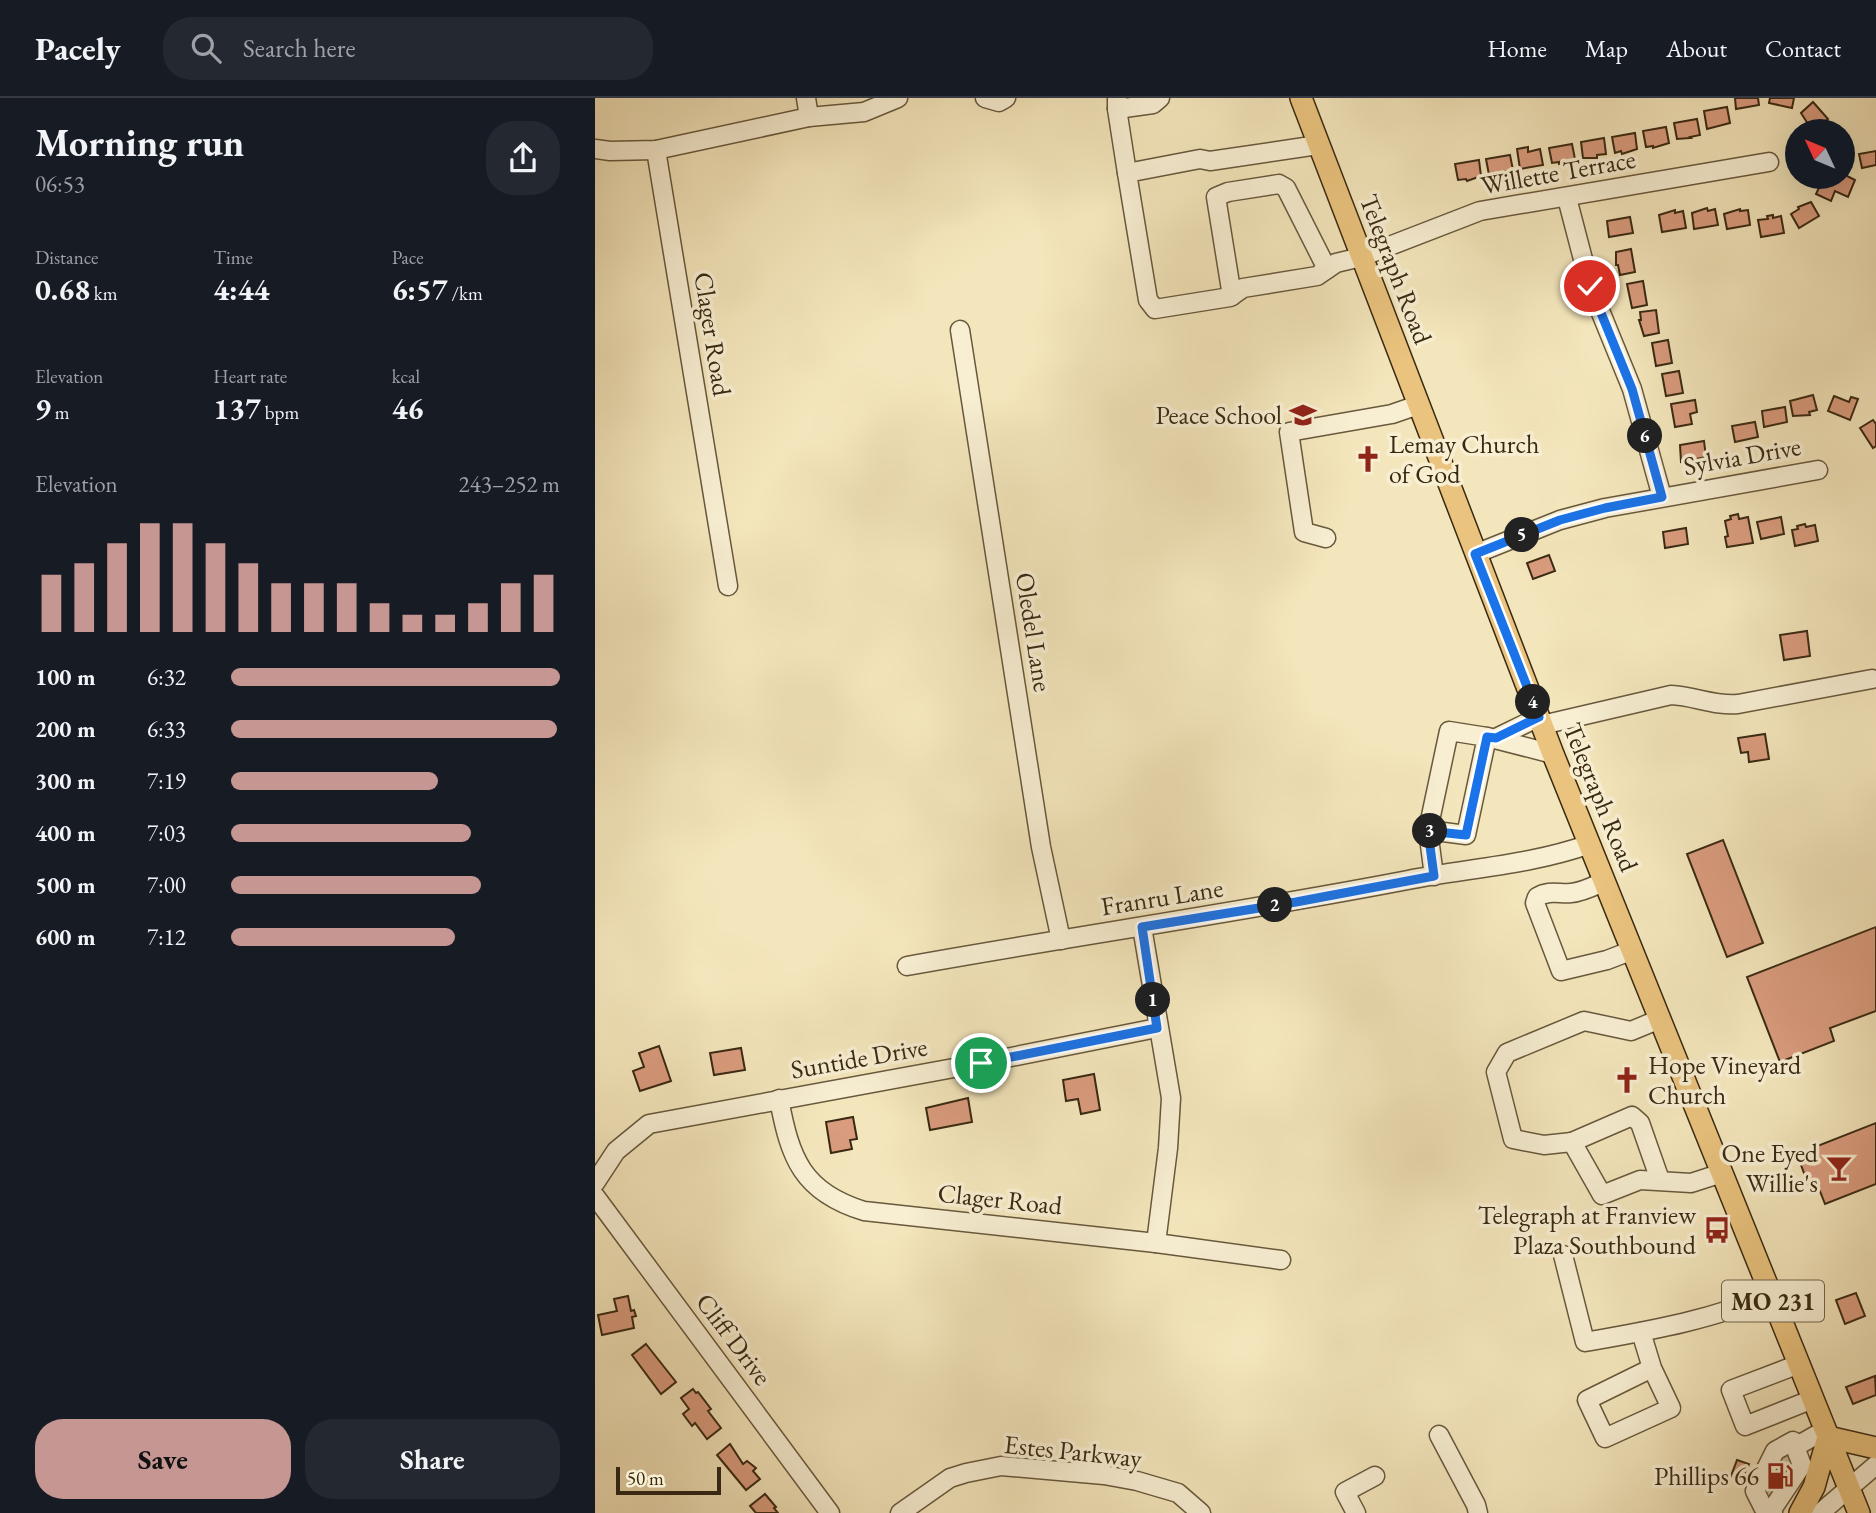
<!DOCTYPE html>
<meta charset="utf-8">
<style>
body{margin:0;font-family:"EB Garamond",serif;background:#242831;color:#f1f3f6;height:100vh;display:flex;flex-direction:column;font-size:26px;white-space:nowrap}
*{box-sizing:border-box;margin:0}
p{font-size:23px;color:#9ea1a6}
.icon{flex:none;width:38px;height:38px;fill:none;stroke:currentColor;stroke-width:2;stroke-linecap:round;stroke-linejoin:round}
.map{position:relative;flex:1;overflow:hidden}
.details{display:flex;flex-direction:column;background:#171b24;width:595px}
.details>*{flex:none}
.needle{width:46px;rotate:314deg}
.fabs{position:absolute;left:1190px;top:21px;display:grid;gap:14px}
.fabs a{display:grid;place-items:center;width:70px;height:70px;border-radius:50%;background:#171b24;box-shadow:0 7px 28px #0002;font-size:35px}
.scale{position:absolute;left:21px;bottom:18px;width:105px;box-sizing:border-box;padding-left:7px;border:4px solid #392912;border-top:0;font-size:19px;line-height:24px;white-space:nowrap;color:#392912;-webkit-text-stroke:5px #f8efd3;paint-order:stroke}
.pin{position:absolute;display:grid;place-items:center;width:60px;height:60px;color:#fff;margin:-30px;border:4px solid #fff;border-radius:50%;box-shadow:0 2px 7px #0007}
.km{position:absolute;width:35px;height:35px;margin:-18px;border-radius:50%;background:#222;color:#fff;font-size:19px;line-height:35px;text-align:center}
.round{display:grid;place-items:center;flex:none;width:74px;height:74px;border-radius:28px;background:#242831}
.head{display:flex;align-items:center;justify-content:space-between;height:119px;padding:0 35px}
h1{font-size:38px;font-weight:700;line-height:52px}
.stats{display:grid;grid-template-columns:repeat(3,1fr);gap:10px;height:119px;padding:7px 35px}
.stats div{display:grid;align-content:center}
.stats b{font-size:30px;font-weight:700}
.stats small{font-size:19px;font-weight:400}
.stats p{font-size:19px}
.chart{height:196px;padding:14px 35px}
.chart p{display:flex;justify-content:space-between}
.chart svg{width:100%;height:126px;margin-top:7px;stroke:#c59692;stroke-width:6}
.action{display:flex;gap:14px;margin-top:auto;padding:14px 35px}
.action a{flex:1;height:80px;border-radius:28px;background:#c59692;color:#111;font-size:28px;font-weight:700;line-height:80px;text-align:center}
.action a+a{background:#242831;color:#f1f3f6}
ul{padding:0 35px;list-style:none;font-size:23px}
li{display:grid;grid-template-columns:112px 84px 1fr;align-items:center;height:52px}
li i{height:18px;border-radius:9px;background:#c59692}
header{display:flex;align-items:center;gap:42px;box-sizing:border-box;height:98px;padding:0 35px;background:#171b24;border-bottom:2px solid #363941}
header strong{font-size:33px}
nav{display:flex;gap:38px;margin-inline-start:auto;font-size:24px}
.search{width:490px;height:63px;background:#242831;display:flex;align-items:center;gap:18px;box-sizing:border-box;padding:0 24px;border-radius:28px;color:#9ea1a6;font-size:26px}
main{display:flex;flex:1;min-height:0}
.map>svg:first-child{display:block}
.building{fill:#da9c7e;stroke:#392912;stroke-width:2}
.lines{fill:none;stroke-linecap:round;stroke-linejoin:round}
.minor-tunnel{stroke:#cfc09a;stroke-width:18;stroke-dasharray:18 9;stroke-linecap:butt}
.minor-casing{stroke:#68583c;stroke-width:21}
.major-casing{stroke:#392912;stroke-width:24}
.minor{stroke:#f8efd3;stroke-width:18}
.major{stroke:#eac37e;stroke-width:21}
.route-casing{stroke:#fff;stroke-width:14}
.route{stroke:#1a73e8;stroke-width:9}
.labels{text-anchor:middle;dominant-baseline:central;stroke-width:7;stroke-linejoin:round;paint-order:stroke}
.shield{fill:#f8efd3;stroke:#72644c;stroke-width:2}
.shield-label{font-size:24px;font-weight:bold;fill:#392912}
.street-label{font-size:26px;fill:#392912;stroke:#f8efd3}
.poi-label{font-size:26px;fill:#392912;stroke:#f8efd3;text-anchor:end}
</style>
<header>
<strong>Pacely</strong>
<div class="search"><svg class="icon" aria-label="search" viewBox="0 0 24 24"><circle cx="10" cy="10" r="6"/><path d="M15 15l6 6"/></svg>Search here</div>
<nav><a>Home</a><a>Map</a><a>About</a><a>Contact</a></nav>
</header>
<main>
<section class="details">
<div class="head"><div><h1>Morning run</h1><p>06:53</p></div><a class="round"><svg class="icon" aria-label="share" viewBox="0 0 24 24"><path d="M12 15V3M7 8l5-5 5 5M5 13v7h14v-7"/></svg></a></div>
<div class="stats">
<div><p>Distance</p><b>0.68<small> km</small></b></div>
<div><p>Time</p><b>4:44</b></div>
<div><p>Pace</p><b>6:57<small> /km</small></b></div>
</div>
<div class="stats">
<div><p>Elevation</p><b>9<small> m</small></b></div>
<div><p>Heart rate</p><b>137<small> bpm</small></b></div>
<div><p>kcal</p><b>46</b></div>
</div>
<div class="chart"><p><span>Elevation</span>243–252 m</p>
<svg viewBox="0 0 160 44" preserveAspectRatio="none"><path d="M5 44V24M15 44V20M25 44V13M35 44V6M45 44V6M55 44V13M65 44V20M75 44V27M85 44V27M95 44V27M105 44V34M115 44V38M125 44V38M135 44V34M145 44V27M155 44V24"/></svg>
</div>
<ul>
<li><b>100 m</b>6:32<i style="width:100%"></i></li>
<li><b>200 m</b>6:33<i style="width:99%"></i></li>
<li><b>300 m</b>7:19<i style="width:63%"></i></li>
<li><b>400 m</b>7:03<i style="width:73%"></i></li>
<li><b>500 m</b>7:00<i style="width:76%"></i></li>
<li><b>600 m</b>7:12<i style="width:68%"></i></li>
</ul>
<div class="action"><a>Save</a><a>Share</a></div>
</section>
<div class="map">
<svg width="1281" height="1415" viewBox="0 0 1281 1415">
<rect width="100%" height="100%" fill="#f4e6bc"/>
<filter id="stains"><feTurbulence type="fractalNoise" baseFrequency=".00286" numOctaves="4"/><feColorMatrix values="0 0 0 0 .2 0 0 0 0 .09 0 0 0 0 .02 0 0 0 .5 -.17"/></filter>
<radialGradient id="worn" r=".72"><stop offset=".6" stop-color="#630" stop-opacity="0"/><stop offset="1" stop-color="#630" stop-opacity=".3"/></radialGradient>
<!-- building -->
<g class="building">
<path d="M1140,0H1163L1164,7L1141,11Z"/>
<path d="M1175,0H1199L1197,10L1174,5Z"/>
<path d="M1218,4L1233,21L1222,32L1215,24L1213,26L1206,15Z"/>
<path d="M1132,9L1135,25L1112,31L1109,13Z"/>
<path d="M1102,21L1105,37L1095,39L1096,40L1082,41L1079,25Z"/>
<path d="M1071,29L1074,45L1058,50V48L1051,49L1048,33Z"/>
<path d="M1040,35L1042,51L1027,56L1026,53L1020,55L1017,39Z"/>
<path d="M1009,40L1011,56L1002,57V60H988L986,44Z"/>
<path d="M977,46L980,61L964,66V64L957,65L954,50Z"/>
<path d="M933,49V54L945,51L948,67L925,71L922,51Z"/>
<path d="M1281,53V67L1267,70L1264,56Z"/>
<path d="M915,57L918,72L907,74V76L894,77L891,61Z"/>
<path d="M884,62L886,78L872,83L871,81L863,82L860,66Z"/>
<path d="M1248,76L1260,82L1253,99L1240,93L1236,103L1221,96L1229,79L1245,80Z"/>
<path d="M1216,104L1224,118L1204,130L1196,116L1204,111L1203,109Z"/>
<path d="M1112,110L1113,113L1120,111L1123,127L1099,131L1097,115Z"/>
<path d="M1145,111V113L1153,112L1155,127L1132,131L1129,116Z"/>
<path d="M1080,112V115L1088,113L1091,130L1067,134L1064,117Z"/>
<path d="M1178,117V120L1186,118L1189,135L1166,139L1163,122L1173,121L1172,118Z"/>
<path d="M1035,119L1038,135L1014,139L1012,123Z"/>
<path d="M1036,151L1040,174L1025,177L1023,167H1021V154Z"/>
<path d="M1048,183L1052,207L1037,210L1032,186Z"/>
<path d="M1061,212L1064,235L1049,238L1044,222H1046L1045,214Z"/>
<path d="M1073,242L1077,265L1061,268L1057,245Z"/>
<path d="M1084,273L1088,295L1071,298L1067,276Z"/>
<path d="M1218,297L1222,312L1214,314L1215,317L1198,318L1195,303Z"/>
<path d="M1239,298L1254,304L1256,299L1263,301L1255,322L1233,313Z"/>
<path d="M1100,302L1102,314L1095,316L1097,326L1080,329L1076,306Z"/>
<path d="M1190,309L1192,324L1169,329L1167,313Z"/>
<path d="M1278,322L1281,326V348L1278,350L1265,330Z"/>
<path d="M1160,324L1163,339L1140,344L1137,328Z"/>
<path d="M1109,343L1111,359L1086,364L1085,347Z"/>
<path d="M1143,416L1144,421L1153,419L1158,445L1132,449L1130,439L1133,438L1130,423L1136,421L1135,418Z"/>
<path d="M1186,419L1189,436L1166,441L1162,424Z"/>
<path d="M1210,426L1211,429L1220,427L1223,443L1200,448L1197,432L1203,431L1202,428Z"/>
<path d="M1091,430L1093,446L1070,450L1068,434Z"/>
<path d="M954,457L960,473L938,481L932,465Z"/>
<path d="M1212,533L1215,558L1189,562L1185,537Z"/>
<path d="M1170,636L1174,661L1154,664L1153,654L1146,655L1143,640Z"/>
<path d="M1128,742L1168,845L1132,859L1092,756Z"/>
<path d="M1281,829V913L1235,930L1239,943L1185,964L1152,879Z"/>
<path d="M64,948L76,983L45,993L38,973L49,969L44,955Z"/>
<path d="M146,950L150,972L119,977L115,955Z"/>
<path d="M499,976L505,1012L486,1016L483,1001L471,1003L468,982Z"/>
<path d="M373,1000L377,1024L335,1032L331,1010Z"/>
<path d="M258,1019L262,1041L255,1042L257,1051L236,1055L231,1024Z"/>
<path d="M1281,1025V1086L1230,1106L1221,1083L1213,1086L1202,1056Z"/>
<path d="M1261,1195L1270,1218L1250,1226L1241,1202Z"/>
<path d="M33,1198L36,1213L39,1212L41,1218L37,1219L39,1230L7,1237L3,1217L22,1213L19,1201Z"/>
<path d="M51,1246L81,1284L66,1296L37,1257Z"/>
<path d="M1280,1278L1281,1297L1258,1306L1251,1289Z"/>
<path d="M98,1291L101,1295L103,1294L116,1311L113,1313L126,1330L112,1341L100,1325L97,1328L88,1316L94,1311L86,1300Z"/>
<path d="M135,1346L148,1366L152,1363L161,1370L158,1373L165,1381L151,1392L122,1357Z"/>
<path d="M1142,1362L1154,1366L1148,1382L1136,1378Z"/>
<path d="M170,1396L181,1409L179,1410L183,1415H161L155,1408Z"/>
</g>
<g class="lines">
<!-- minor-tunnel -->
<g class="minor-tunnel">
<path d="M1185,1362L1194,1378"/>
<path d="M1175,1378L1183,1395"/>
</g>
<defs>
<g id="minor">
<path d="M211,0L214,19"/>
<path d="M390,0L404,4L411,0"/>
<path d="M522,0V11L558,6L565,0"/>
<path d="M522,11L532,75"/>
<path d="M723,47L615,63L605,61L532,75L553,202L560,211L635,199L648,190L722,178L741,165L766,159L885,113L1174,64"/>
<path d="M0,51L15,53L61,52L214,19L269,14L303,0"/>
<path d="M61,52L133,488"/>
<path d="M972,100L995,188L1037,291L1067,399"/>
<path d="M637,198L621,99L633,94L684,86L691,90L732,171"/>
<path d="M365,232L446,749L466,842"/>
<path d="M731,440L709,434L694,334L797,316L823,307"/>
<path d="M880,456L965,422L1010,410L1223,372"/>
<path d="M947,627L1076,597C1100,598 1118,608 1143,606L1277,581"/>
<path d="M892,639L958,656"/>
<path d="M901,640L944,619"/>
<path d="M833,732L871,737L892,639L854,633L833,732L839,778"/>
<path d="M1010,783C999,788 988,794 976,795C964,796 954,792 942,799L940,805L966,873L1012,862L1038,852"/>
<path d="M547,829L576,1000L573,1050L561,1145"/>
<path d="M312,868C479,838 647,814 813,782C875,770 935,767 995,746"/>
<path d="M1065,921L1036,933L989,923L912,955L901,974L918,1041L949,1047L977,1044L1007,1097L1045,1082L1096,1085L1127,1075"/>
<path d="M184,1001C195,1060 207,1094 269,1113L561,1145L686,1162"/>
<path d="M977,1044L1037,1018L1045,1025L1065,1082"/>
<path d="M0,1085L21,1053L54,1026L386,965L562,930"/>
<path d="M0,1098L235,1415"/>
<path d="M968,1157L990,1244C1052,1233 1118,1222 1176,1196"/>
<path d="M1046,1234L1057,1270L1076,1310L1010,1340L992,1302L1057,1270"/>
<path d="M1204,1266L1136,1292L1150,1328L1218,1301"/>
<path d="M844,1337L881,1407L883,1415"/>
<path d="M1176,1413L1207,1367L1200,1349"/>
<path d="M305,1415L355,1380L371,1375L406,1368L509,1377L542,1383L583,1395L606,1415"/>
<path d="M761,1415L750,1394L780,1378"/>
<path d="M1178,1415L1168,1409L1160,1393L1180,1353L1198,1343L1200,1349L1230,1332"/>
<path d="M1225,1415L1281,1367"/>
</g>
<g id="major">
<path d="M706,0L958,656L1264,1415"/>
<path d="M1233,1339L1281,1350"/>
<path d="M1205,1415L1219,1389L1233,1339"/>
</g>
</defs>
<!-- minor casing -->
<use href="#minor" class="minor-casing"/>
<!-- major casing -->
<use href="#major" class="major-casing"/>
<!-- minor -->
<use href="#minor" class="minor"/>
<!-- major -->
<use href="#major" class="major"/>
</g>
<g class="lines">
<defs>
<path id="route" d="M386,965L562,930L547,829L701,804L839,778L833,733L871,737L892,639L901,640L944,619L880,456L965,422L1010,410L1067,399L1037,291L995,188"/>
</defs>
<!-- route casing -->
<use href="#route" class="route-casing"/>
<!-- route -->
<use href="#route" class="route"/>
</g>
<!-- icons -->
<defs>
<symbol id="school-bare" viewBox="-9 -9 18 18"><path d="M0-5L7-2L0 1L-7-2ZM-4 1L0 2.5L4 1V4Q0 6-4 4Z" fill="#8f2418" stroke="#f8efd3" stroke-width="2.5" paint-order="stroke"/></symbol>
<symbol id="church-bare" viewBox="-9 -9 18 18"><path d="M-1.2-6h2.4v3.5h3.3v2.4h-3.3V6h-2.4V-.1h-3.3v-2.4h3.3Z" fill="#8f2418" stroke="#f8efd3" stroke-width="2.5" paint-order="stroke"/></symbol>
<symbol id="bar-bare" viewBox="-9 -9 18 18"><path d="M-6-5H6L.8 .8V4.5H3.5V6h-7V4.5H-.8V.8Z" fill="#8f2418" stroke="#f8efd3" stroke-width="2.5" paint-order="stroke"/></symbol>
<symbol id="bus-bare" viewBox="-9 -9 18 18"><path d="M-5-6H5V4H4V6H2V4H-2V6H-4V4H-5ZM-3.5-4V0h7V-4ZM-3.5 1.2v1.5H-2V1.2ZM2 1.2v1.5H3.5V1.2Z" fill="#8f2418" stroke="#f8efd3" stroke-width="2.5" paint-order="stroke"/></symbol>
<symbol id="fuel-bare" viewBox="-9 -9 18 18"><path d="M-5.5-6h7V0h2V4h1.3V-2.5L3-4.5l.8-.8L6-3V5H2.5V1h-1V6h-7ZM-4.2-4.7v3.2H.2V-4.7Z" fill="#8f2418" stroke="#f8efd3" stroke-width="2.5" paint-order="stroke"/></symbol>
</defs>
<g fill-rule="evenodd">
<use href="#school-bare" x="689" y="298" width="38" height="38"/>
<use href="#church-bare" x="754" y="342" width="38" height="38"/>
<use href="#church-bare" x="1013" y="963" width="38" height="38"/>
<use href="#bar-bare" x="1225" y="1051" width="38" height="38"/>
<use href="#bus-bare" x="1103" y="1113" width="38" height="38"/>
<use href="#fuel-bare" x="1166" y="1359" width="38" height="38"/>
</g>
<g class="labels">
<!-- shield labels -->
<rect class="shield" x="1127" y="1182.5" width="102" height="41" rx="5"/>
<g class="shield-label">
<text x="1178" y="1203">MO 231</text>
</g>
<!-- street labels -->
<g class="street-label">
<text transform="translate(963 74) rotate(-10)">Willette Terrace</text>
<text transform="translate(801 171) rotate(69)">Telegraph Road</text>
<text transform="translate(118 236) rotate(81)">Clager Road</text>
<text transform="translate(1147 358) rotate(-10)">Sylvia Drive</text>
<text transform="translate(439 534) rotate(81)">Oledel Lane</text>
<text transform="translate(1006 699) rotate(68)">Telegraph Road</text>
<text transform="translate(567 799) rotate(-9)">Franru Lane</text>
<text transform="translate(264 960) rotate(-10)">Suntide Drive</text>
<text transform="translate(405 1101) rotate(6)">Clager Road</text>
<text transform="translate(139 1241) rotate(53)">Cliff Drive</text>
<text transform="translate(478 1353) rotate(6)">Estes Parkway</text>
</g>
<!-- poi labels -->
<g class="poi-label">
<text x="687" y="317">Peace School</text>
<text x="794" y="346" text-anchor="start">Lemay Church<tspan x="794" dy="30">of God</tspan></text>
<text x="1053" y="967" text-anchor="start">Hope Vineyard<tspan x="1053" dy="30">Church</tspan></text>
<text x="1223" y="1055">One Eyed<tspan x="1223" dy="30">Willie's</tspan></text>
<text x="1101" y="1117">Telegraph at Franview<tspan x="1101" dy="30">Plaza Southbound</tspan></text>
<text x="1164" y="1378">Phillips 66</text>
</g>
</g>
<rect width="100%" height="100%" filter="url(#stains)"/>
<rect width="100%" height="100%" fill="url(#worn)"/>
</svg>
<div class="fabs">
<a><svg class="needle" viewBox="-14 -14 28 28"><path d="M0-13l5 13h-10z" fill="#e53935"/><path d="M0 13l5-13h-10z" fill="#9ea1a6"/></svg></a>
</div>
<div class="scale">50 m</div>
<div class="pin" style="left:386px;top:965px;background:#1e9e55"><svg class="icon" aria-label="arrive" viewBox="0 0 24 24"><path d="M6 21V4h12l-3 4 3 4H6"/></svg></div>
<div class="pin" style="left:995px;top:188px;background:#d93025"><svg class="icon" aria-label="check" viewBox="0 0 24 24"><path d="M5 12l5 5 9-10"/></svg></div>
<b class="km" style="left:558px;top:902px">1</b>
<b class="km" style="left:680px;top:807px">2</b>
<b class="km" style="left:835px;top:733px">3</b>
<b class="km" style="left:938px;top:604px">4</b>
<b class="km" style="left:927px;top:437px">5</b>
<b class="km" style="left:1050px;top:338px">6</b>
</div>
</main>
